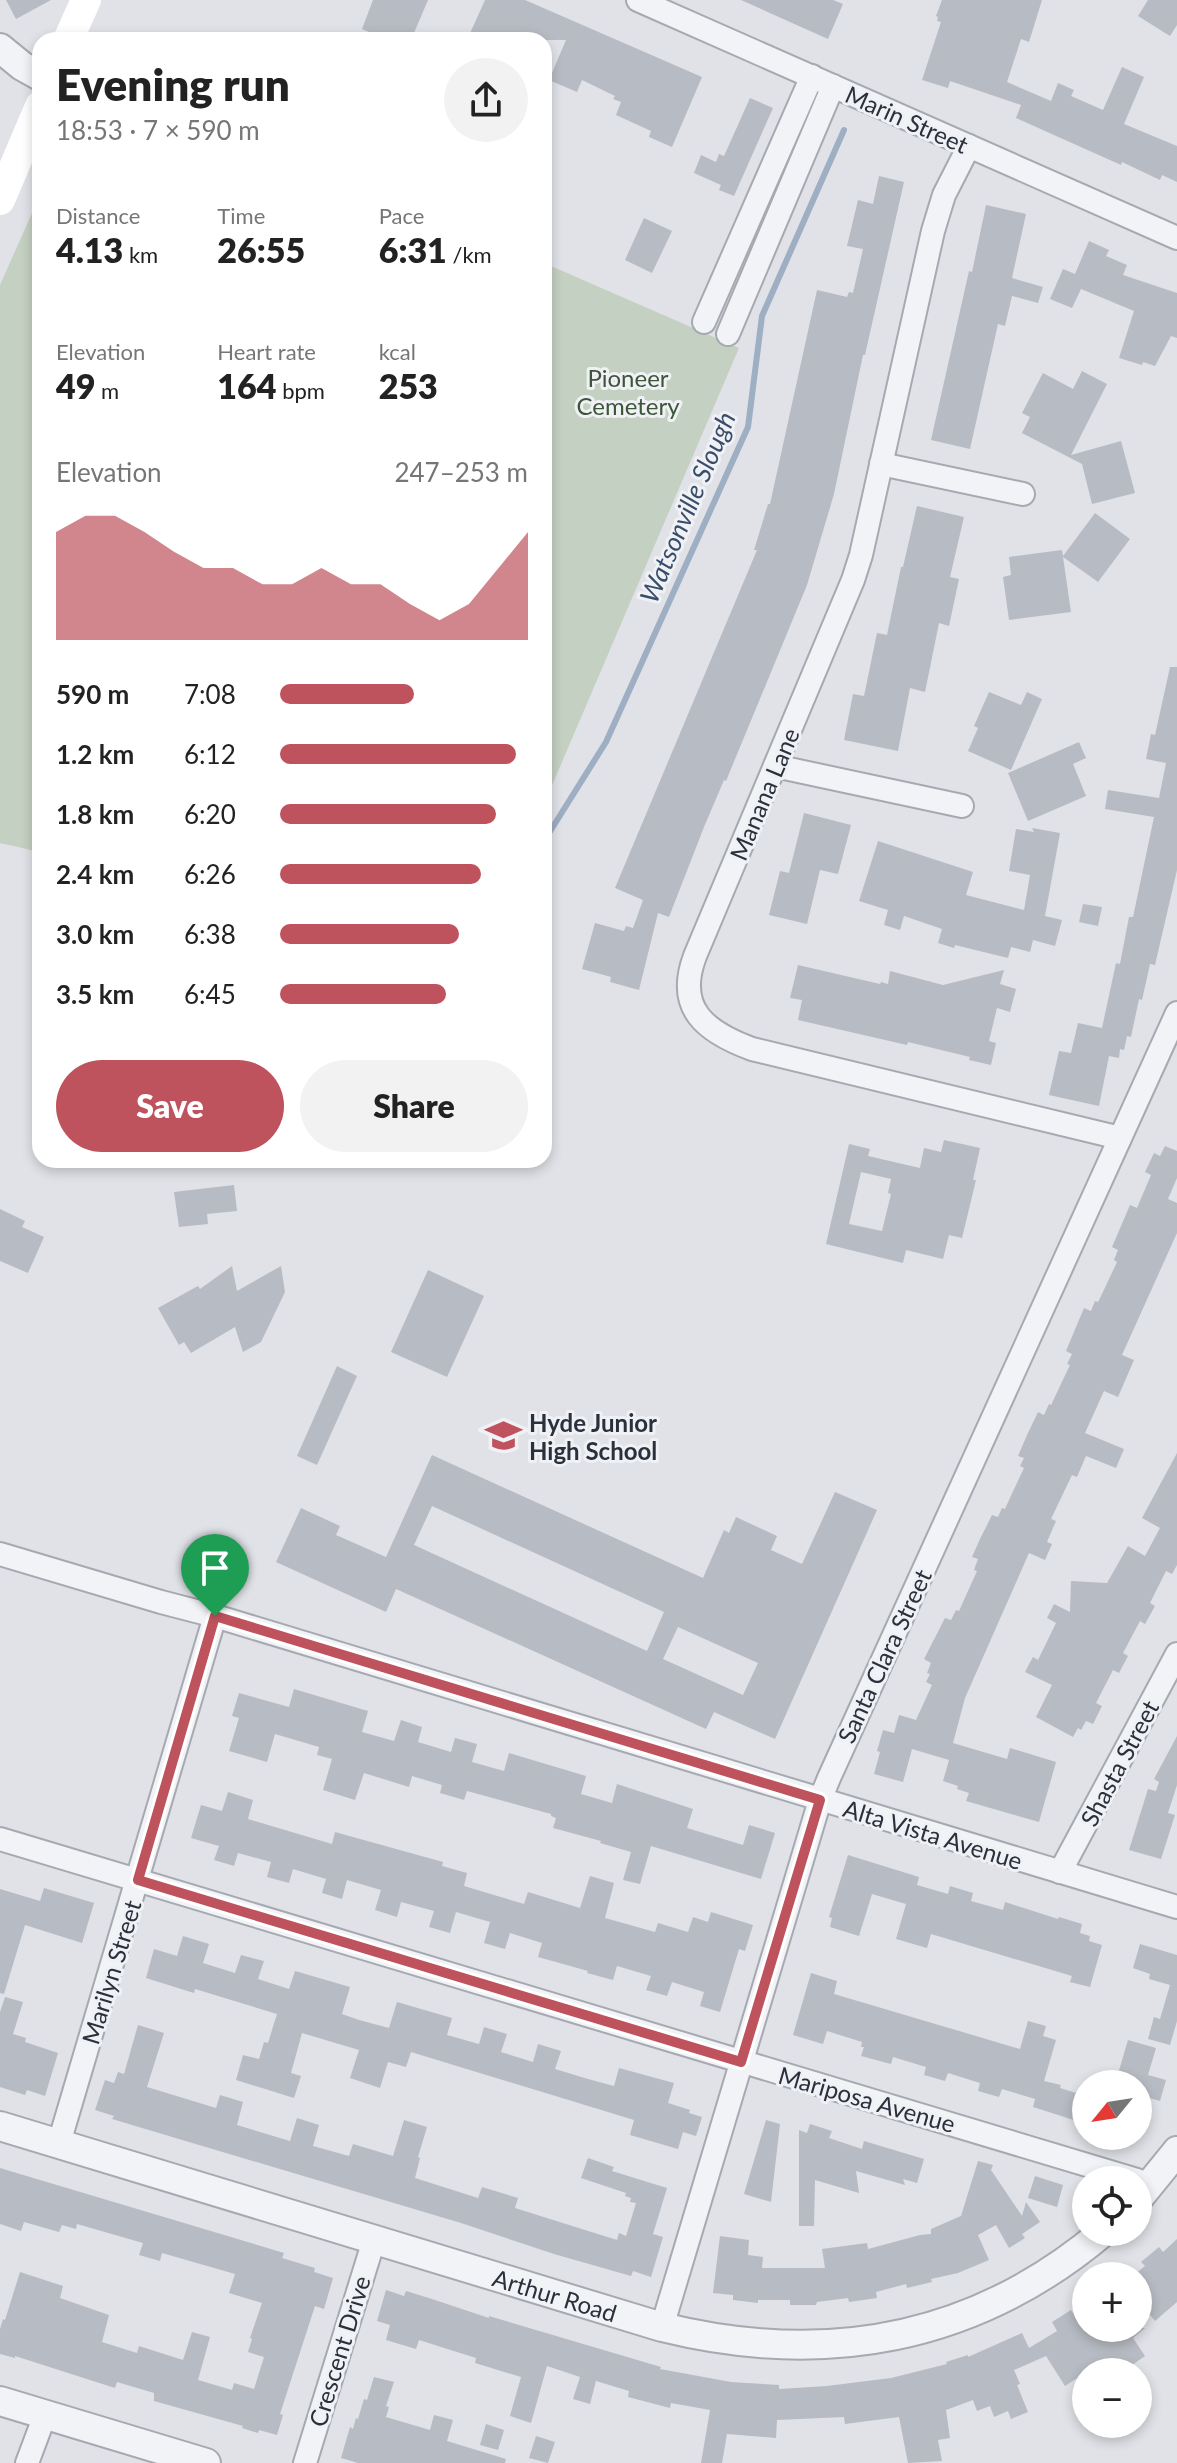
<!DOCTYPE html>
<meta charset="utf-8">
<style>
body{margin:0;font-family:Lato,sans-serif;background:#f2f2f2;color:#222;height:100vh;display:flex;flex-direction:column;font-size:30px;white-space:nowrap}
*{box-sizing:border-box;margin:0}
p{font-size:26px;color:#767676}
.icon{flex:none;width:44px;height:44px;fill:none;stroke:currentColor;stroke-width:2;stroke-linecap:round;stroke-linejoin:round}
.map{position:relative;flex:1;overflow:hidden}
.panel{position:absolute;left:32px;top:32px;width:520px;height:1136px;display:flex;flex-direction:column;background:#fff;border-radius:24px;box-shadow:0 4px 12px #0003}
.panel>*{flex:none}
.needle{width:52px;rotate:240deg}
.buttons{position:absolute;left:1072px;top:2070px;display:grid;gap:16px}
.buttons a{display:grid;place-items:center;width:80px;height:80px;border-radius:50%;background:#fff;box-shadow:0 4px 12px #0003;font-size:40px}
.pin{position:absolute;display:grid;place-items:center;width:68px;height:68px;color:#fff;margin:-82px -34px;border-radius:50% 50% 50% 0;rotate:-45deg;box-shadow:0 0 8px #0007}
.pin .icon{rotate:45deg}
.round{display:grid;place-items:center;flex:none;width:84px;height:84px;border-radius:42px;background:#f2f2f2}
.headline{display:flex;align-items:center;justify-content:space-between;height:136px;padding:0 24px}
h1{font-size:44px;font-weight:800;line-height:60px}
.figures{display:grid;grid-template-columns:repeat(3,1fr);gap:12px;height:136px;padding:8px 24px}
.figures div{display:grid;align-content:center}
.figures b{font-size:34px;font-weight:800}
.figures small{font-size:22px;font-weight:400}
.figures p{font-size:22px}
.chart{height:224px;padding:16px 24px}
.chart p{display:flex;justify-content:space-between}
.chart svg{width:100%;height:144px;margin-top:8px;fill:#be525d;opacity:.7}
.primary-button{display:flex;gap:16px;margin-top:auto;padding:16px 24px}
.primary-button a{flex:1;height:92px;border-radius:48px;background:#be525d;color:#fff;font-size:32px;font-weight:800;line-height:92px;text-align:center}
.primary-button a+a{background:#f2f2f2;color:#222}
ul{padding:0 24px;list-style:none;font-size:26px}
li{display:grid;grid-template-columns:128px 96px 1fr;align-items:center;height:60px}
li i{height:20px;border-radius:10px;background:#be525d}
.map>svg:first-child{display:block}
.green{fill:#c4d0c2}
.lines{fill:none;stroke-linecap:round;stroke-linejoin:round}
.stream{stroke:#9eaec3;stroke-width:6}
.building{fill:#b7bbc3;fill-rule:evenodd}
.minor-casing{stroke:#a6a9b0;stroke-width:26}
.tertiary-casing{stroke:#a6a9b0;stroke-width:32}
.minor{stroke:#f2f3f6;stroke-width:22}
.tertiary{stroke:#f2f3f6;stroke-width:28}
.secondary{stroke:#fff;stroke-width:30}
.route-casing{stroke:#fff;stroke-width:16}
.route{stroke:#be525d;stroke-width:10}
.labels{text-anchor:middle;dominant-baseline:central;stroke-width:6;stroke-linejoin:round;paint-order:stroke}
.street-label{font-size:24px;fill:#2a303c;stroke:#eff1f5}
.park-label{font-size:24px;fill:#3d5639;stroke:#eff1f5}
.poi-label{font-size:24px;font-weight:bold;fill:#2a303c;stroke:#eff1f5;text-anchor:start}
.water-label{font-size:26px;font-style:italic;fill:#394d6b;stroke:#eff1f5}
</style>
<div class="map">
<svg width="1177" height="2463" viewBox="0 0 1177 2463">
<rect width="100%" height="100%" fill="#e0e2e7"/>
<!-- green -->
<g class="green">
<path d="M40,195V852L0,843V285Z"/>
<path d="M544,263L739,348L544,804Z"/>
</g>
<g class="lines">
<!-- stream -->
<path class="stream" d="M544,841L606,742L748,427L762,316L844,130"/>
</g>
<!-- building -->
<g class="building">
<path d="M6,0H51L16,19Z"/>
<path d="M373,0H428L411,40H388L362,29Z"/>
<path d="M485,0H525L702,77L672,147L649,137L651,131L616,115L621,102L613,99L615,96L582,80L577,92L549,80L566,40H467Z"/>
<path d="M741,0H833L843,4L828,39Z"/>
<path d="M942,0H1042L1029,42L1021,39L1007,82L1051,101L1058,83L1074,90L1071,96L1103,110L1122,67L1144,77L1124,124L1177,146V182L1162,175L1160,180L1122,162L1121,165L1016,118L1021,105L950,81L948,88L922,80L941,22L937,21L938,17L936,16Z"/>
<path d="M1148,0H1177V25L1170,36L1138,16Z"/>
<path d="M750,98L773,108L734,196L719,190L721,185L694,173L701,155L716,162L719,154L724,156Z"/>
<path d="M879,176L904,182L865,355H863L834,494L807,585L726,781L724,780L704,827L669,917L658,913L639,990L610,982L611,977L582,969L595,923L624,931L626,926L633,928L643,900L615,888L757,550H754L768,504H770L817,290L847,297L849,292L853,293L863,249L847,246L858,200L873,204Z"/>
<path d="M986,205L1026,214L1012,278L1043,287L1038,303L1012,296L1005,326L998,324L970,449L931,440L969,271L972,272Z"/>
<path d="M644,218L672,231L652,273L625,260Z"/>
<path d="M1089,241L1109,250L1106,256L1127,265L1123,275L1177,293V338L1171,336L1155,366L1143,362L1142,365L1119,358L1134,311L1081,289L1072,308L1050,299L1063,269L1075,274Z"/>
<path d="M1082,371L1107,384L1071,455L1121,441L1135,493L1092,504L1082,464L1022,433L1030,417L1022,413L1043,373L1073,389Z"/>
<path d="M917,506L964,517L950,577L959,579L949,626L939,623L925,692L910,688L898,751L844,740L853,694L864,696L877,633L887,635L901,567H903Z"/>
<path d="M1095,513L1130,539L1098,582L1063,557L1071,612L1009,620L1003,577L1011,575L1009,557L1062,550L1063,556Z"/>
<path d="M1170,667H1177V870L1155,965L1150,964L1142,1000L1139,999L1131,1037L1127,1036L1124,1050L1120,1049L1119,1058L1109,1056L1099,1106L1049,1095L1059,1051L1071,1053L1078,1023L1102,1028L1116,963L1120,964L1129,917H1133L1154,817L1105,809L1108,790L1159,798L1166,763L1146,759L1151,734L1155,735Z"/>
<path d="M989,692L1021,705L1027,692L1042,699L1011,770L968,751L978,728L974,726Z"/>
<path d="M1079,742L1086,758L1073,764L1086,796L1028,821L1008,773Z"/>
<path d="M804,813L851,825L838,874L820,870L807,924L769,915L780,871L789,873Z"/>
<path d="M1032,828L1060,833L1045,916L1062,920L1055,946L1033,940L1030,952L1011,947L1008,958L955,945L954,948L938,943L942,929L904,916L900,930L884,925L888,910L859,901L878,841L973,872L966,895L1024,910L1030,875L1009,871L1016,829L1034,832Z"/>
<path d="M1083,904L1102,907L1098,926L1079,922Z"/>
<path d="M798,965L880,984L881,982L888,984L890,971L943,985L1004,970L1000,984L1016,989L1010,1012L997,1008L989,1041L996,1043L991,1065L969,1060L970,1057L908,1042L907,1045L798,1020L802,1000L790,998Z"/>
<path d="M944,1140L980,1148L973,1180H976L962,1238L949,1235L943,1259L906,1250L903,1263L826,1244L849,1144L870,1149L868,1156L920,1168L924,1148L941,1152ZM861,1172L891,1179L888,1193L891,1194L882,1231L849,1224Z"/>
<path d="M1165,1146L1177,1151V1178L1168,1199L1177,1203V1233L1122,1355L1134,1360L1118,1397L1104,1391L1085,1433L1124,1449L1116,1468L1086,1456L1077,1477L1072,1475L1051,1519L1056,1521L1047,1542L1052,1544L1045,1560L1029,1553L965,1698L953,1743L1007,1759L1010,1748L1056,1762L1039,1822L966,1801L969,1793L957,1789L958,1786L943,1781L949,1760L912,1749L903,1782L874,1774L880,1752L877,1751L883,1730L894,1733L899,1715L916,1720L932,1685L926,1682L930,1674L927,1673L931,1663L924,1659L945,1618L951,1620L956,1610L959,1611L977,1571L974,1570L978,1559L972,1557L980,1539L992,1515L998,1517L1002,1508L1005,1509L1009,1500L1024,1468L1020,1466L1024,1458L1018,1456L1027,1435L1038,1412L1044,1415L1049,1404L1051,1405L1070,1365L1067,1364L1072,1354L1066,1351L1076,1327L1084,1308L1091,1311L1095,1301L1098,1302L1102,1294L1117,1262L1114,1260L1118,1250L1112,1247L1130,1205L1137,1208L1151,1175L1145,1172L1154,1153L1160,1156Z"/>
<path d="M234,1185L237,1211L207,1214L208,1224L179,1227L174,1192Z"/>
<path d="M0,1209L25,1221L22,1227L44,1237L28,1273L0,1261Z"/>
<path d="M232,1266L237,1291L281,1266L285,1292L261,1342L243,1352L235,1327L191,1353L184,1342L179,1345L158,1308L198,1286L200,1289Z"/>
<path d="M428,1270L484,1296L447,1377L391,1352Z"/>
<path d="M337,1366L357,1376L317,1465L297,1456Z"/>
<path d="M1177,1453V1565L1172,1574L1166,1571L1150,1603L1155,1606L1145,1624L1140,1621L1123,1653L1128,1656L1119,1673L1113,1670L1096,1703L1102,1706L1093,1724L1086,1721L1081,1730L1078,1728L1073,1737L1036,1717L1052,1685L1025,1672L1033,1657L1038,1660L1056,1623L1047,1618L1054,1604L1070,1612L1071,1581L1107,1583L1128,1546L1145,1556L1160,1528L1142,1518Z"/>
<path d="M432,1455L703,1578L724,1530L729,1533L736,1517L777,1536L771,1550L802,1564L835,1492L877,1510L775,1739L714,1712L706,1729L396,1589L386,1612L276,1562L301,1508L340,1526L336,1535L386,1557ZM432,1506L664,1612L647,1651L414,1545ZM678,1627L758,1663L743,1695L663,1659Z"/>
<path d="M294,1689L368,1711L362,1732L394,1741L401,1720L422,1727L418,1742L451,1752L455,1738L477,1744L472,1762L504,1771L509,1753L586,1776L581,1794L612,1803L617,1784L693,1809L687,1828L743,1845L749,1825L775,1833L761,1879L651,1846L640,1884L623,1880L631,1852L600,1843L601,1841L553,1828L556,1818L551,1816V1814L467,1791L464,1800L440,1793L442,1785L412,1776L409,1787L364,1773L355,1800L323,1790L332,1759L317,1755L319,1747L275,1734L267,1762L229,1751L239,1718L232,1716L239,1693L289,1707Z"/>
<path d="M1177,1736V1785L1168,1813L1175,1815L1161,1859L1129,1850L1148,1789L1156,1791L1159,1782L1154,1779Z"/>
<path d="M228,1792L253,1800L248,1819L332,1844L335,1832L443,1862L442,1866L467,1873L464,1886L524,1904L528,1892L580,1908L590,1876L614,1883L605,1918L655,1932L658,1923L688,1932L693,1917L708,1922L711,1912L753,1925L745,1951L739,1949L720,2012L700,2006L704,1992L672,1982L667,1996L646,1990L651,1976L617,1966L613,1980L587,1973L588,1971L538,1957L542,1943L510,1933L505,1949L484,1943L490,1922L456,1912L450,1933L429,1927L434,1911L401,1902L397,1917L375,1910L381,1890L347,1880L342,1899L322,1893L326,1879L293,1869L289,1883L267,1877L271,1862L238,1853L234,1866L214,1860L219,1846L191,1838L201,1805L222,1811Z"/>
<path d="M848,1855L919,1877L917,1885L948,1894L950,1886L973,1893L971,1901L1003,1910L1005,1902L1058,1919L1059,1917L1082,1924L1080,1933L1090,1936L1089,1941L1102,1945L1090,1987L1070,1982L1072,1976L931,1934L927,1948L896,1939L906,1904L872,1894L859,1936L830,1927L832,1918L829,1917Z"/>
<path d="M44,1888L94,1903L82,1943L25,1925L4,1994L0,1993V1889L40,1901Z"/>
<path d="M183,1936L209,1944L203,1963L235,1973L241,1955L264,1961L258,1979L289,1989L295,1971L350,1987L342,2014L359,2020L389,2028L397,2002L452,2018L447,2035L479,2044L484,2027L507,2034L501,2052L533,2062L538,2044L561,2051L555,2069L588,2079L614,2086L619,2068L674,2083L668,2103L690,2110L689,2113L702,2117L696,2136L683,2132L678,2149L630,2135L634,2120L411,2052L406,2067L388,2062L380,2088L350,2078L359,2050L302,2033L291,2073L301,2076L294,2098L236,2080L243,2055L259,2059L264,2042L268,2043L277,2014L195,1989L194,1993L146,1978L154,1949L177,1956Z"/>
<path d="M1140,1944L1177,1955V2021L1170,2045L1148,2039L1154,2017L1160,2019L1170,1985L1149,1979L1150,1974L1133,1968Z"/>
<path d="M811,1973L837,1981L834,1994L1020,2049L1028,2021L1046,2026L1043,2036L1056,2040L1044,2081L1061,2085L1060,2088L1086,2096V2124L1033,2107L1035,2099L1002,2089L999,2097L978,2091L980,2083L948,2073L945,2081L924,2075L926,2067L893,2057L891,2064L861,2056L864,2047H861L862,2042L827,2031L823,2044L793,2035Z"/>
<path d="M5,1997L23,2002L13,2034L26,2038L25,2042L58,2053L45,2096L27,2090L25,2095L0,2087V2012Z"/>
<path d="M138,2025L164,2033L147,2087L216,2108L220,2095L243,2102L237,2125L290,2141L297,2118L319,2125L313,2146L349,2156L353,2144L393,2156L404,2120L427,2127L418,2157L420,2158L415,2178L478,2198L482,2187L518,2198L515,2208L617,2240L619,2233L626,2236L636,2203L630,2202L631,2198L625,2196L626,2193L581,2178L588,2158L614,2167L612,2171L667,2188L653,2234L663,2237L651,2277L633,2271L631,2276L554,2254L461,2223L112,2119L114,2116L95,2110L105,2080L114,2083L118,2072L124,2074Z"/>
<path d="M1128,2040L1156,2048L1148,2075L1166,2080L1160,2101L1139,2095L1142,2084H1115Z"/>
<path d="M766,2120L780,2124L771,2202L744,2194Z"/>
<path d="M810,2124L832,2131L829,2138L862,2149L864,2141L924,2159L917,2183L903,2179L905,2185L856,2171L859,2193L815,2180L814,2226H799V2130L807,2133Z"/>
<path d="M978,2161L993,2165L991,2170L1022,2216L1026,2202L1040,2222L1022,2234L1025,2238L1009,2248L996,2225L978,2235L989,2260L958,2273L931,2279L932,2282L907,2288L906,2284L876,2292L877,2298L849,2302L848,2298L817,2302L816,2305H790V2300H758V2303L733,2300V2295L713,2293L720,2236L749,2240L748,2255L763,2257L762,2268H825L822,2249L867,2243L868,2249L920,2235L931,2234V2229L961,2216Z"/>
<path d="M0,2168L284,2253L282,2258L315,2268L314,2272L333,2278L324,2309L315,2306L280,2414L283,2415L277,2435L259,2430L258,2433L242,2428L243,2426L154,2401V2393L117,2382L115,2388L15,2356V2358L0,2354V2329L3,2319L5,2320L20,2272L63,2286L60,2298L109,2315L102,2342L137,2353L139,2346L183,2360L192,2332L210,2337L198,2380L232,2390L234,2383L254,2389L264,2357L248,2352L252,2339L250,2338L262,2303L229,2293L235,2274L162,2253L160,2261L139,2255L143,2243L77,2224L76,2229L62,2225L59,2232L24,2222L21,2231L0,2224Z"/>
<path d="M1035,2176L1063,2185L1057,2207L1028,2198Z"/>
<path d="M1177,2239V2302L1155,2321L1138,2300V2276L1134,2275L1145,2266L1141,2262L1159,2247L1163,2252Z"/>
<path d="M386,2290L404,2296L406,2291L432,2299L489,2318V2316L661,2367L660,2369L731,2382L779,2385V2389L827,2386L891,2378L947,2364L946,2362L968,2355V2357L1022,2333L1029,2348L1057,2331L1052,2322L1071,2310L1082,2328H1145L1133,2338L1145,2356L1122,2372L1119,2367L1109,2372H1101L1097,2365L1065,2386L1046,2356L1014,2370L1020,2384L1017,2385L1028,2412L1011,2419L1008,2411L994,2417L990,2406L977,2411L973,2400L946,2410L950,2438L938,2440L942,2461L908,2463L899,2417L845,2424L844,2417L777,2420L776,2438L727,2434L722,2463H701L710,2410L671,2403L670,2408L628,2397L629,2391L596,2381L590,2404L573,2399L580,2377L547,2366L531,2423L510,2416L521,2377L475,2363L476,2358L419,2340L416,2349L386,2340L390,2325L377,2321Z"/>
<path d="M374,2377L394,2382L386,2406L389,2407L386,2417L430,2430L434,2415L453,2420L447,2441L506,2459L505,2463H358L341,2458L350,2427L353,2429L356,2418L358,2419L364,2399L367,2400Z"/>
<path d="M486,2424L504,2430L498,2450L480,2445Z"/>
<path d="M536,2436L555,2442L548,2463L529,2458Z"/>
</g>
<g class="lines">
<defs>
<g id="minor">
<path d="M638,0L1177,238"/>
<path d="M969,146L944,195L933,231L861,555L853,580L695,956C675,1009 706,1032 752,1049L1120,1138"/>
<path d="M704,322L812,76"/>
<path d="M728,334L833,86"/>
<path d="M881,464L1023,494"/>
<path d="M775,766L962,806"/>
<path d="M0,1554L161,1602L215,1616L1177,1907"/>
<path d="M0,1839L1137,2180"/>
<path d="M1060,1872L1177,1654"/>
<path d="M59,2143L215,1616"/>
<path d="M662,2327L820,1800L829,1778L1177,1013"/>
<path d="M27,2463L45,2415"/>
<path d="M305,2463L374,2240"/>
</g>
<g id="tertiary">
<path d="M0,48L22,66L40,76"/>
<path id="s1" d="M0,2126L662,2327C824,2367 974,2341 1103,2232"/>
<path d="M1138,2199L1177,2151"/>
<path d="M0,2401L206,2463"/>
</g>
</defs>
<!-- minor casing -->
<use href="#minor" class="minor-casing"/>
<!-- tertiary casing -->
<use href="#tertiary" class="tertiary-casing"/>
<!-- minor -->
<use href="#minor" class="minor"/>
<!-- tertiary -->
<use href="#tertiary" class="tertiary"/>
<!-- secondary -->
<g class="secondary">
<path d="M68,40L86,0"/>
<path d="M0,200L40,106"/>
</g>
</g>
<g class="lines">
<defs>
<path id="route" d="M215,1616L820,1800L741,2062L138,1880Z"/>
</defs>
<!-- route casing -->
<use href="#route" class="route-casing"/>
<!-- route -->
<use href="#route" class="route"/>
</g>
<!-- icons -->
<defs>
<symbol id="school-bare" viewBox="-9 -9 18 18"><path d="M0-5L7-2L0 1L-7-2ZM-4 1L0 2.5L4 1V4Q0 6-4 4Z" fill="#be525d" stroke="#eff1f5" stroke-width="2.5" paint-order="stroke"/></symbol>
</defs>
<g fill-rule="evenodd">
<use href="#school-bare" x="478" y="1410" width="51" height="51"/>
</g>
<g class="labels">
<!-- street labels -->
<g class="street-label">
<text transform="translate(907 119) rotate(24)">Marin Street</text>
<text transform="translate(764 794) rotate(-67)">Manana Lane</text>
<text transform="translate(884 1656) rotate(-65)">Santa Clara Street</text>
<text transform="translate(1119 1763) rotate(-62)">Shasta Street</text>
<text transform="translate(933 1834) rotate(17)">Alta Vista Avenue</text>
<text transform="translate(111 1972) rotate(-73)">Marilyn Street</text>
<text transform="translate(867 2099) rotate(16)">Mariposa Avenue</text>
<text stroke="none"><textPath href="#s1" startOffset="580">Arthur Road</textPath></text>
<text transform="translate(339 2351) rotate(-73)">Crescent Drive</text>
</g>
<!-- park labels -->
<g class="park-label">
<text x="628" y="377">Pioneer<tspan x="628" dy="28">Cemetery</tspan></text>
</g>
<!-- poi labels -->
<g class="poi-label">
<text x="529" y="1422">Hyde Junior<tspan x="529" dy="28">High School</tspan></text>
</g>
<!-- water labels -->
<g class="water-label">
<text transform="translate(687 507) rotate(-67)">Watsonville Slough</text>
</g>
</g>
</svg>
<div class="buttons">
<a><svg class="needle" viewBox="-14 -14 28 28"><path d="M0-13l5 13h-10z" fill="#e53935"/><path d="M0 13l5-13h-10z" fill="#767676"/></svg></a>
<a><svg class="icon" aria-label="locate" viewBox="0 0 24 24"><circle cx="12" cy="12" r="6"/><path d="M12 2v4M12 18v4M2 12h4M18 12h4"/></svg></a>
<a>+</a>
<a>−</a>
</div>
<div class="pin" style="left:215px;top:1616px;background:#1e9e55"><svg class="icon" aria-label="arrive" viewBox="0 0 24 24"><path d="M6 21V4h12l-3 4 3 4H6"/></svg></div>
<section class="panel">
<div class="headline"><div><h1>Evening run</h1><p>18:53 · 7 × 590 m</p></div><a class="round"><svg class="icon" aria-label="share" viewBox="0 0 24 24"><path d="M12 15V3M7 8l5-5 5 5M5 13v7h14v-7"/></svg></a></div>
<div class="figures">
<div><p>Distance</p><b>4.13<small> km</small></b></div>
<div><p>Time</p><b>26:55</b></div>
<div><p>Pace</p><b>6:31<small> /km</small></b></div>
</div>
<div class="figures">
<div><p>Elevation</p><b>49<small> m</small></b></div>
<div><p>Heart rate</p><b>164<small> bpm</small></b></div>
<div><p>kcal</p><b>253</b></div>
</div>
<div class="chart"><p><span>Elevation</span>247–253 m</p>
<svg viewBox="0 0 160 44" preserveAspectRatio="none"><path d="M0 44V11L10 6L20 6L30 11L40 17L50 22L60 22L70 27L80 27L90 22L100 27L110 27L120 33L130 38L140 33L150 22L160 11V44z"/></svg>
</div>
<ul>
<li><b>590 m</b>7:08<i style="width:54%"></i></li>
<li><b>1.2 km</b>6:12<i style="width:95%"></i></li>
<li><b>1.8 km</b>6:20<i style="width:87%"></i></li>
<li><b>2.4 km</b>6:26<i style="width:81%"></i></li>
<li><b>3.0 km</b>6:38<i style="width:72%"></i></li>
<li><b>3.5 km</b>6:45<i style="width:67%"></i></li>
</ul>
<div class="primary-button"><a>Save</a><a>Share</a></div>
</section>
</div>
